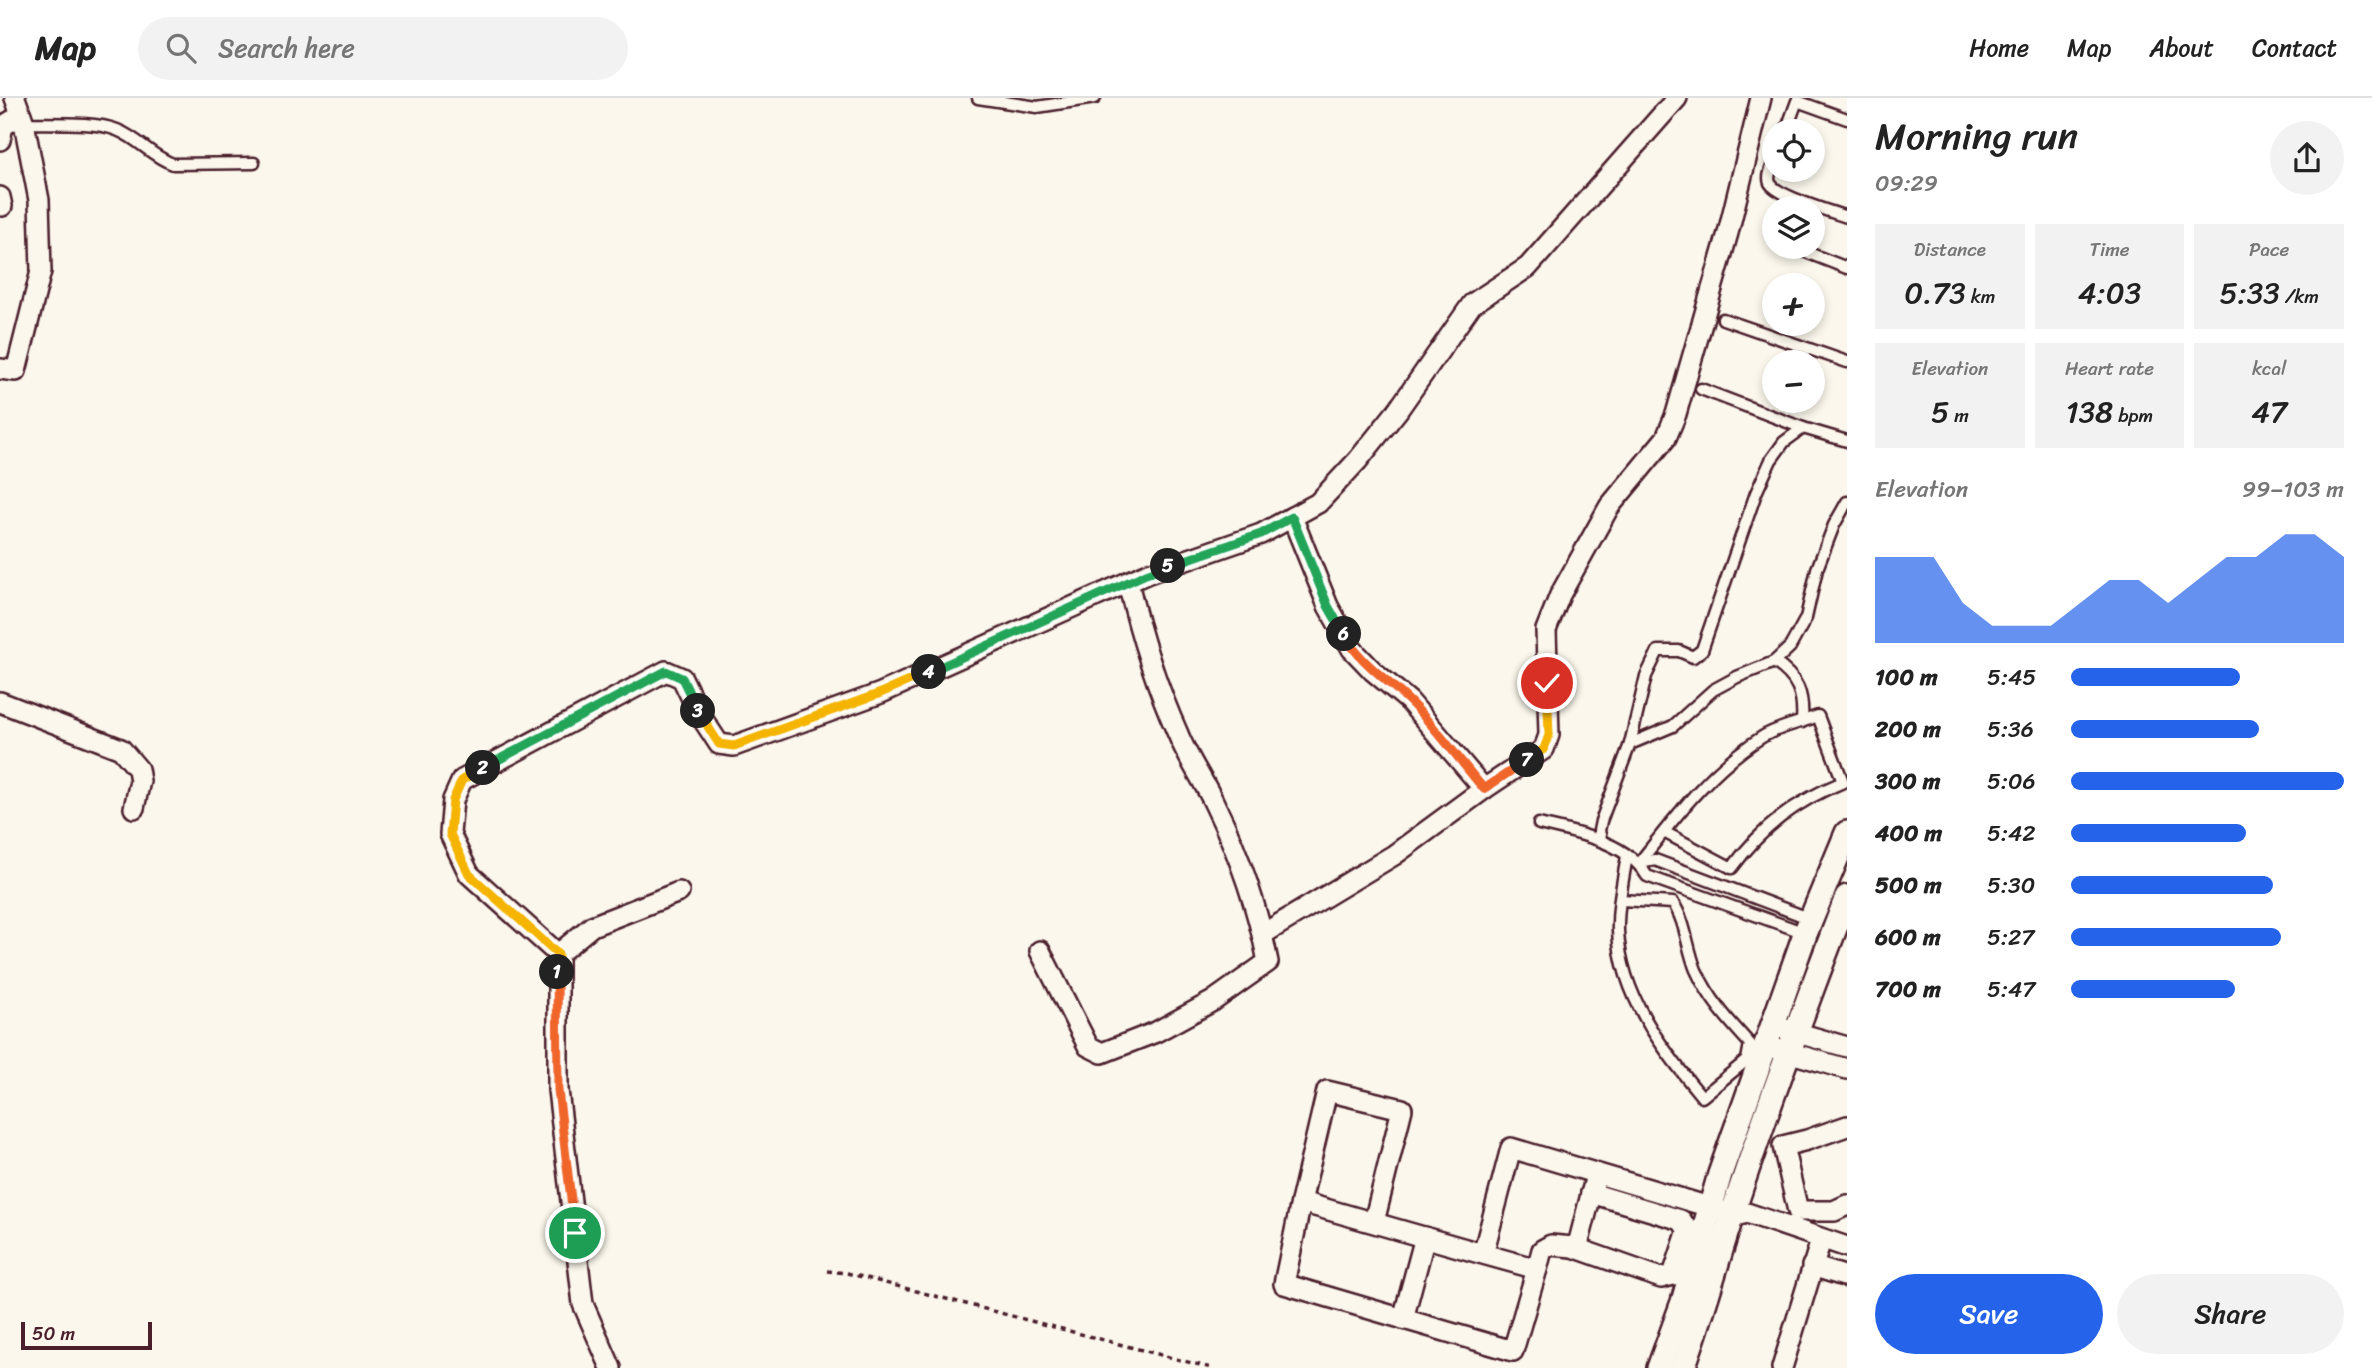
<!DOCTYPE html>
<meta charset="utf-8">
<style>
body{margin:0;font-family:Sriracha,sans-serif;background:#f2f2f2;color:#222;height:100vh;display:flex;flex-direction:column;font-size:26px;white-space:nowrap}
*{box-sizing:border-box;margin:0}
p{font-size:23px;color:#767676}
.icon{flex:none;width:38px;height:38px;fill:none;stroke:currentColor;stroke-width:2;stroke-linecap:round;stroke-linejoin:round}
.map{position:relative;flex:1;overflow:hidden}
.details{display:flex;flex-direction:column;background:#fff;width:525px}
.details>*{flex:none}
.fabs{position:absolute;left:1762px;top:21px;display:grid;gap:14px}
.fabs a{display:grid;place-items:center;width:63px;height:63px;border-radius:50%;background:#fff;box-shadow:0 4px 10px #0003;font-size:35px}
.scale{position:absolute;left:21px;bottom:18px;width:131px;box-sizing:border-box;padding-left:7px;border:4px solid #4a1f2b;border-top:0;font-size:19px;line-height:24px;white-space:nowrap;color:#4a1f2b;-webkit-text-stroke:5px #fbf7ec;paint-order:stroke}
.pin{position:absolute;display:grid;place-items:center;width:60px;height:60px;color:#fff;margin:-30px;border:4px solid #fff;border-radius:50%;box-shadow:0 2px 7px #0007}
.km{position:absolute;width:35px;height:35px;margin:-18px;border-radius:50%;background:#222;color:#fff;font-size:19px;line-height:35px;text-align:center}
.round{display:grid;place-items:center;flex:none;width:74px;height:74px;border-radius:37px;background:#f2f2f2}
.headline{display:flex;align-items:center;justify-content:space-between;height:119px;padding:0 28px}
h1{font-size:38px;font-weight:600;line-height:52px}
.figures{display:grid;grid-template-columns:repeat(3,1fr);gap:10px;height:119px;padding:7px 28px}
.figures div{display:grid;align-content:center;border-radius:0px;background:#f2f2f2;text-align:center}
.figures b{font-size:30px;font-weight:600}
.figures small{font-size:19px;font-weight:400}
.figures p{font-size:19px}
.chart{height:196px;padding:14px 28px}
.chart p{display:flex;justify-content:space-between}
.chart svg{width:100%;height:126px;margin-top:7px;fill:#2563eb;opacity:.7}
.button{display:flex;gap:14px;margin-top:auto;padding:14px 28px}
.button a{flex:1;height:80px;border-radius:42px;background:#2563eb;color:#fff;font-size:28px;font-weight:600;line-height:80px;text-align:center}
.button a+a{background:#f2f2f2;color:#222}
ul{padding:0 28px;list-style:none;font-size:23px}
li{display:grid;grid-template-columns:112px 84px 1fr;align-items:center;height:52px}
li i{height:18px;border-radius:9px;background:#2563eb}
header{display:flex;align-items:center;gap:42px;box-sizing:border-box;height:98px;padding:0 35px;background:#fff;border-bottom:2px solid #e0e0e0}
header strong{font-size:33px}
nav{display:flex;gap:38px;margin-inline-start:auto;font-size:24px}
.search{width:490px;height:63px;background:#f2f2f2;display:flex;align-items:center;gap:18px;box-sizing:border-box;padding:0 24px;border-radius:38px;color:#767676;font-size:26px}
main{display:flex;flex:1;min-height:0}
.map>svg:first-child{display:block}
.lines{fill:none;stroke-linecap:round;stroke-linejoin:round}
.service-casing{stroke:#4a1f2b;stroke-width:15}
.minor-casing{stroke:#4a1f2b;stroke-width:24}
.tertiary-casing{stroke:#4a1f2b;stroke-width:28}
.path{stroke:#4a1f2b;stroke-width:3.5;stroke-dasharray:5 5;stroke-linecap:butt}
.service{stroke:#fbf7ec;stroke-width:10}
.minor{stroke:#fbf7ec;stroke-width:19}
.tertiary{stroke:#fbf7ec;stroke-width:23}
.split-1-casing{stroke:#fff;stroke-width:14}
.split-2-casing{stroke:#fff;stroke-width:14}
.split-3-casing{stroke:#fff;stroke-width:14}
.split-4-casing{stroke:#fff;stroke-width:14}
.split-5-casing{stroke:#fff;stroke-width:14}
.split-6-casing{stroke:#fff;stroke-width:14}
.split-7-casing{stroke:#fff;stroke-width:14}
.split-8-casing{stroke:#fff;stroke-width:14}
.split-1{stroke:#f0652b;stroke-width:9}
.split-2{stroke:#f5b400;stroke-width:9}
.split-3{stroke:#22a559;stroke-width:9}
.split-4{stroke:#f5b400;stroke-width:9}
.split-5{stroke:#22a559;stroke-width:9}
.split-6{stroke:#22a559;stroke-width:9}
.split-7{stroke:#f0652b;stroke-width:9}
.split-8{stroke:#f5b400;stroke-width:9}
</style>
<header>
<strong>Map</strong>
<div class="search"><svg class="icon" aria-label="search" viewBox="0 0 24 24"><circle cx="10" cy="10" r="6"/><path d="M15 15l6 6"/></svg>Search here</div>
<nav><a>Home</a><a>Map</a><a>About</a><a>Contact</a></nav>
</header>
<main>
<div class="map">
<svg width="1847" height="1270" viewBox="0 0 1847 1270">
<rect width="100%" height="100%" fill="#fbf7ec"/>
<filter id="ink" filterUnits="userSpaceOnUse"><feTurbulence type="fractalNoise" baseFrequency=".0143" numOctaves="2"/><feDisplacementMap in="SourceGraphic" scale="14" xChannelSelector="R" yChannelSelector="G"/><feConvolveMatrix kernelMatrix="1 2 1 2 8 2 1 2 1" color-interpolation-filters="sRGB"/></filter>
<g filter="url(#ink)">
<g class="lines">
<defs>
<g id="service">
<path d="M978,0L1037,9L1095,0"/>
<path d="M24,25C49,26 94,23 117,32C138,40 152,59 173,66L254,65"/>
<path d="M1786,33L1797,3L1847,21"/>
<path d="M1774,63C1772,70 1767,78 1770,85C1777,98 1832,114 1847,119"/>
<path d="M1793,149L1847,170"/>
<path d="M1723,221L1847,264"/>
<path d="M1701,291L1803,330L1847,343"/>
<path d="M1774,564C1798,580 1804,595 1802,624"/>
<path d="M1630,646L1673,628L1713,592L1737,579L1774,564L1790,549L1806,520L1817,471L1834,427L1847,404"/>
<path d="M1539,726C1576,735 1626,743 1647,778L1805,835"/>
<path d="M1601,741L1599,733L1601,723L1630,646L1646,578L1658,553H1679L1693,559L1702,552L1756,395L1771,362L1784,344L1803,330"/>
<path d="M1639,765C1676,718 1710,672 1762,639C1778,629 1800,625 1818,618L1843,684C1796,703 1762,729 1732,770L1664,734"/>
<path d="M1640,765L1655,762L1811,821"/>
<path d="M1621,802L1673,805C1686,824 1687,850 1696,872C1709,901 1729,923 1750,946L1747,962L1702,999C1662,951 1621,898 1618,833C1617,809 1623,782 1627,758"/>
</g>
<g id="minor">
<path d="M0,42L3,28L21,17"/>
<path d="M0,99L2,108"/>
<path d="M0,271L16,273L41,173L39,102L24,25L15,0"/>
<path d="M1292,419L1328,508L1352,551L1373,573L1409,603L1484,691"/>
<path d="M0,604L121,651L138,671L140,683L134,710"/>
<path d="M1263,836L1394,757L1484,691L1544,651L1549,637L1546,532L1560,497L1609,409L1666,340L1676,316L1728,135L1761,0"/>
<path d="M1040,853L1088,948L1102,955L1156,934L1213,903L1268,864C1258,811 1239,756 1215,707C1204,683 1188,661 1178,636C1156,587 1140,536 1128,484"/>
<path d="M558,856L469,776L450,736L453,702L462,682L666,573L682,580L700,617L719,646L734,648L881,595L1146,476L1261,436L1318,405L1358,362L1398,312L1472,206L1528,169L1677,0"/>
<path d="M1784,931L1847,949"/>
<path d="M1777,951L1847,971"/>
<path d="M1847,1028L1807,1042L1783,1048L1798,1113H1834L1847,1107"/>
<path d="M1301,1104L1327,993L1402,1011L1374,1124"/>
<path d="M1573,1149L1661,1180L1673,1177L1688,1132L1681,1122L1591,1095"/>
<path d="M1483,1156L1537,1171L1513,1253L1284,1186L1301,1104L1483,1156L1511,1050L1733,1116L1739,1117L1747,1115L1847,1149"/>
<path d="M1812,1168L1847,1179"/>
<path d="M1537,1171L1542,1152L1551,1147L1573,1149L1579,1143L1594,1085"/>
<path d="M1403,1221L1425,1139"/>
<path d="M611,1270L583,1206L558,992V856L592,828L679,794"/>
<path d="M1782,1270L1821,1142"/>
</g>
<g id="tertiary">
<path d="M1659,1270L1683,1204L1720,1076L1805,836L1847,735"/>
<path d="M1683,1270C1702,1218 1716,1166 1733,1114C1768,1007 1807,903 1847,799"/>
</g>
</defs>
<!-- service casing -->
<use href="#service" class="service-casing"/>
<!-- minor casing -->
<use href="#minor" class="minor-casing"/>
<!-- tertiary casing -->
<use href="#tertiary" class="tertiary-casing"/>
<!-- path -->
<path class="path" d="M827,1173L847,1175L1211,1270"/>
<!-- service -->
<use href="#service" class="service"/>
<!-- minor -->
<use href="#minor" class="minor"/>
<!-- tertiary -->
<use href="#tertiary" class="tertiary"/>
</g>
</g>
<g class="lines" filter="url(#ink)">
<defs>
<path id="split-1" d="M557,874L558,992L575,1135"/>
<path id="split-2" d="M483,670L462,682L453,702L450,736L469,776L558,856L557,874"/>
<path id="split-3" d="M483,670L666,573L682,580L698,613"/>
<path id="split-4" d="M698,613L719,646L734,648L881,595L929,574"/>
<path id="split-5" d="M929,574L1146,476L1168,468"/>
<path id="split-6" d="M1168,468L1261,436L1292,419L1328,508L1344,536"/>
<path id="split-7" d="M1344,536C1360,565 1386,580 1409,603C1436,629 1459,662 1484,691L1527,662"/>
<path id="split-8" d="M1527,662L1544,651L1549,637L1547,585"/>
</defs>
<!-- split-1 casing -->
<use href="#split-1" class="split-1-casing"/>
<!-- split-2 casing -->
<use href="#split-2" class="split-2-casing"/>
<!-- split-3 casing -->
<use href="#split-3" class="split-3-casing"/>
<!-- split-4 casing -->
<use href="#split-4" class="split-4-casing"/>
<!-- split-5 casing -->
<use href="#split-5" class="split-5-casing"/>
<!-- split-6 casing -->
<use href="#split-6" class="split-6-casing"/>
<!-- split-7 casing -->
<use href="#split-7" class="split-7-casing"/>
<!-- split-8 casing -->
<use href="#split-8" class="split-8-casing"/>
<!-- split-1 -->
<use href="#split-1" class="split-1"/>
<!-- split-2 -->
<use href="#split-2" class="split-2"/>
<!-- split-3 -->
<use href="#split-3" class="split-3"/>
<!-- split-4 -->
<use href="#split-4" class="split-4"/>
<!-- split-5 -->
<use href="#split-5" class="split-5"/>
<!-- split-6 -->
<use href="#split-6" class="split-6"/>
<!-- split-7 -->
<use href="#split-7" class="split-7"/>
<!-- split-8 -->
<use href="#split-8" class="split-8"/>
</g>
</svg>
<div class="fabs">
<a><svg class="icon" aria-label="locate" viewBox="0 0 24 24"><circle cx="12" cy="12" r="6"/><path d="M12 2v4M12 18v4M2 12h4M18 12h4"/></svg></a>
<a><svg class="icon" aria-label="layers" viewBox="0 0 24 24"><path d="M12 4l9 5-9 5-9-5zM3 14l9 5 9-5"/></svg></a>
<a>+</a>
<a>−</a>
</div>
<div class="scale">50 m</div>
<div class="pin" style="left:575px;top:1135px;background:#1e9e55"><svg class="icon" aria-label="arrive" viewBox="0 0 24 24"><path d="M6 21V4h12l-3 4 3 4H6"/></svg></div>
<div class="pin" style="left:1547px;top:585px;background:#d93025"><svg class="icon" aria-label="check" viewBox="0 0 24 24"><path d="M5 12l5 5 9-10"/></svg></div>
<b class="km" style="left:557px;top:874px">1</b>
<b class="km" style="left:483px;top:670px">2</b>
<b class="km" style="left:698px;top:613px">3</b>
<b class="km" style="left:929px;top:574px">4</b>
<b class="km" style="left:1168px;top:468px">5</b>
<b class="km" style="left:1344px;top:536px">6</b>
<b class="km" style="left:1527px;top:662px">7</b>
</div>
<section class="details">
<div class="headline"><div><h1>Morning run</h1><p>09:29</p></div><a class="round"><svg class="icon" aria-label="share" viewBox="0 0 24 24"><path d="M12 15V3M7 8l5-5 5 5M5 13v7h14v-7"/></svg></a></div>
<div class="figures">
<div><p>Distance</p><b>0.73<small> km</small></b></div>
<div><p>Time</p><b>4:03</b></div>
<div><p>Pace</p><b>5:33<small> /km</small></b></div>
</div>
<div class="figures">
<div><p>Elevation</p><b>5<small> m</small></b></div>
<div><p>Heart rate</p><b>138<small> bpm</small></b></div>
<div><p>kcal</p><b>47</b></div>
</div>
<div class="chart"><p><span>Elevation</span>99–103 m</p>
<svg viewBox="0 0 160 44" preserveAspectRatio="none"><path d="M0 44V14L10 14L20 14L30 30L40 38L50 38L60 38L70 30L80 22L90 22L100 30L110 22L120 14L130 14L140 6L150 6L160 14V44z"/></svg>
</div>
<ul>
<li><b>100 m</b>5:45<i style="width:62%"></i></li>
<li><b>200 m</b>5:36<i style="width:69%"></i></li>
<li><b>300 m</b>5:06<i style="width:100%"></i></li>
<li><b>400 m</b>5:42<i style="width:64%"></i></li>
<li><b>500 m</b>5:30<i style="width:74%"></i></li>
<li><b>600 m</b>5:27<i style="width:77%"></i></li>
<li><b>700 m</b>5:47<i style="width:60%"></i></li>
</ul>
<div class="button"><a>Save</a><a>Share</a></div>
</section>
</main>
